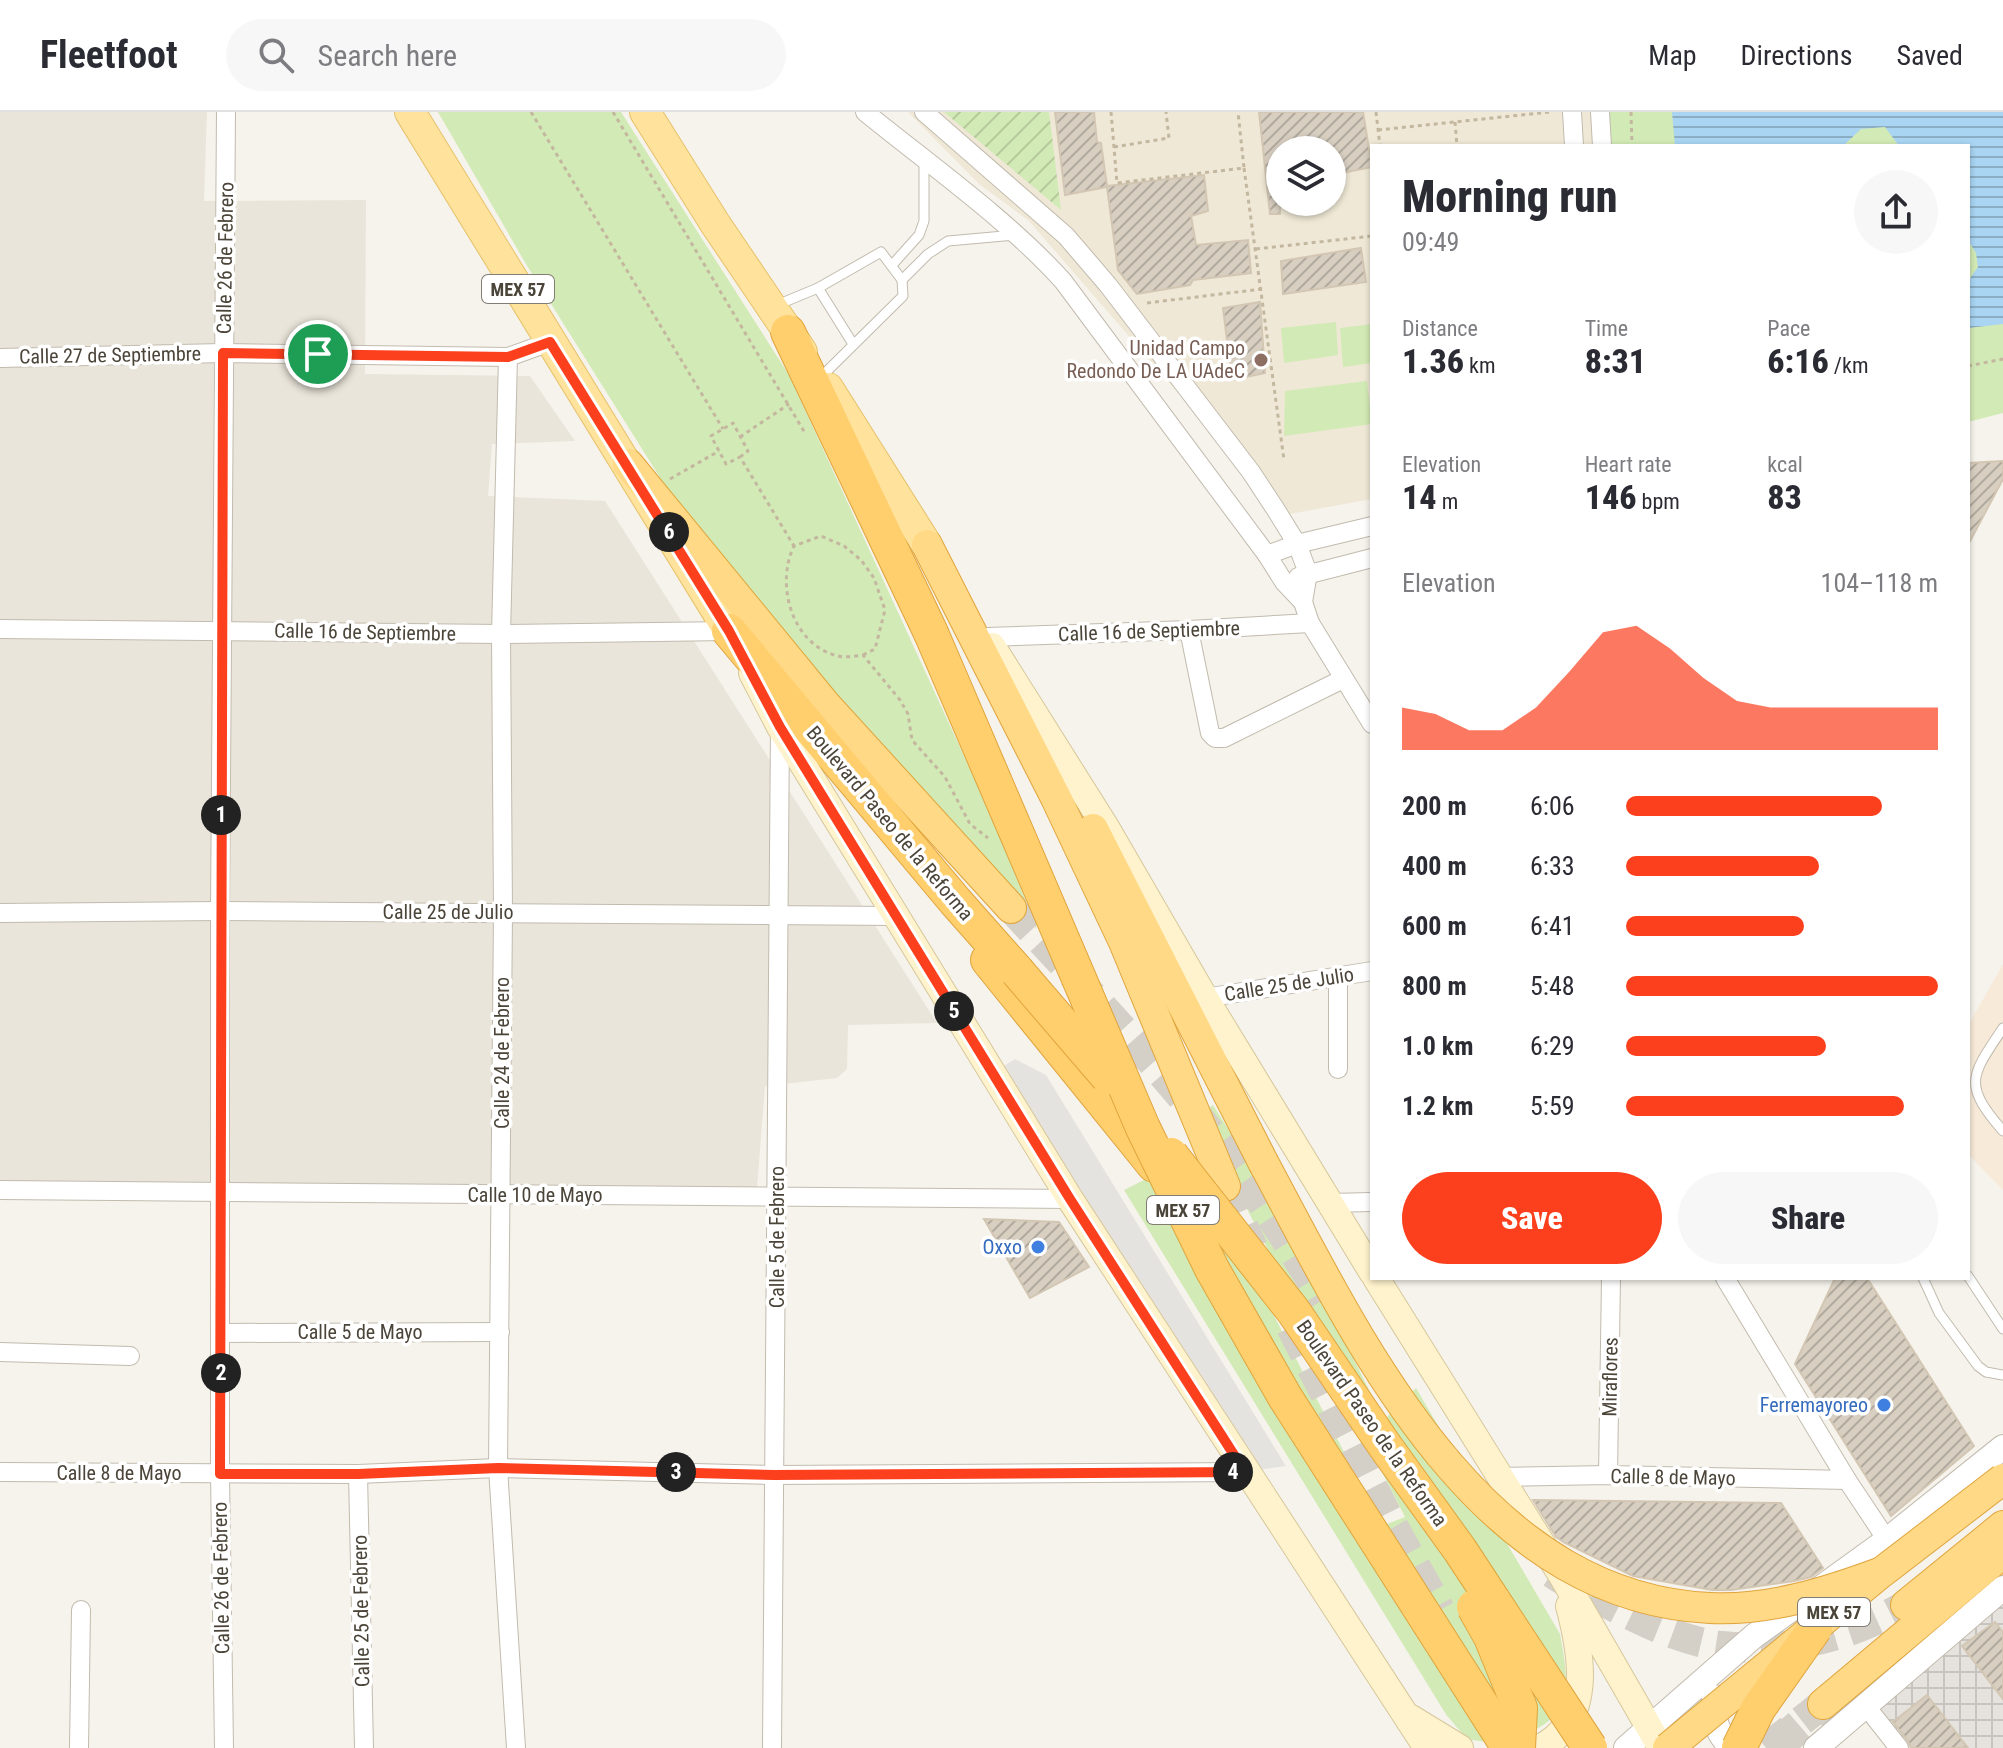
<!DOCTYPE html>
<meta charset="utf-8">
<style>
body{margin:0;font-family:"Roboto Condensed",sans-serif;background:#f7f7f7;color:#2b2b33;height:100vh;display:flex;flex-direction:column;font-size:30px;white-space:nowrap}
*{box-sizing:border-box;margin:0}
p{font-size:26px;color:#7c7c81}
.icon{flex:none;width:44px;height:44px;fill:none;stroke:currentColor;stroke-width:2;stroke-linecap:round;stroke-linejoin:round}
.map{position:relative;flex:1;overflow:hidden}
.side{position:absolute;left:1370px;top:32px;width:600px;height:1136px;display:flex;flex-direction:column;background:#fff;border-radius:0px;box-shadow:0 2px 6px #0004}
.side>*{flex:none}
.buttons{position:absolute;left:1266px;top:24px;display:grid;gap:16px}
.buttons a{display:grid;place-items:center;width:80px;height:80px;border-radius:50%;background:#fff;box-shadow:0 2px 6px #0004;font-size:40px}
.pin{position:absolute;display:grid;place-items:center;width:68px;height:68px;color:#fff;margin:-34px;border:4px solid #fff;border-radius:50%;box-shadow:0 2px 8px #0007}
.km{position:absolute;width:40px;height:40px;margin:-20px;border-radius:50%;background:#222;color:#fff;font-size:22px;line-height:40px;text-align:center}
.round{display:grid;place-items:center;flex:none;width:84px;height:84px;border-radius:42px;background:#f7f7f7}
.overview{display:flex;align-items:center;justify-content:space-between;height:136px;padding:0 32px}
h1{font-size:44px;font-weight:800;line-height:60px}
.metrics{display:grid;grid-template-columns:repeat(3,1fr);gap:12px;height:136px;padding:8px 32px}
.metrics div{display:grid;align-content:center}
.metrics b{font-size:34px;font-weight:800}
.metrics small{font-size:22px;font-weight:400}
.metrics p{font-size:22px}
.chart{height:224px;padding:16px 32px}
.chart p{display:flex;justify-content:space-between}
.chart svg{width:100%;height:144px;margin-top:8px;fill:#fc3f1d;opacity:.7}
.primary-button{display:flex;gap:16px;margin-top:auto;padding:16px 32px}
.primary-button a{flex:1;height:92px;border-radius:48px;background:#fc3f1d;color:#fff;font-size:32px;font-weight:800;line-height:92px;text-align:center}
.primary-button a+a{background:#f7f7f7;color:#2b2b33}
ul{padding:0 32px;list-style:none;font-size:26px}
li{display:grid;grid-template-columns:128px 96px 1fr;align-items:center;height:60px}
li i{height:20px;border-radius:10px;background:#fc3f1d}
header{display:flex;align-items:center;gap:48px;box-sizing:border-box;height:112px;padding:0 40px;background:#fff;border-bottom:2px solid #e1e1e2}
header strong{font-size:38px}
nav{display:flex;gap:44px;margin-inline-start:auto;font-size:28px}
.search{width:560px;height:72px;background:#f7f7f7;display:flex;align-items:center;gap:20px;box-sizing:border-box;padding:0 28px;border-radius:44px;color:#7c7c81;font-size:30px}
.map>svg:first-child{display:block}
.residential{fill:#eae5da}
.commercial{fill:#f7ead8}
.industrial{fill:url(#industrial-grid)}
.education{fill:#efe8d6;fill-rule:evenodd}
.park{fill:#d2eab5}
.garden{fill:url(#garden-furrows)}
.parking{fill:#e5e3e0}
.water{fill:url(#water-rules)}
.building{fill:url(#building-hatch);stroke:#d3c7b4;stroke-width:2}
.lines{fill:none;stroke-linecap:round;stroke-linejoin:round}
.trunk-tunnel{stroke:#d4d0c8;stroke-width:30;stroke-dasharray:30 15;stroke-linecap:butt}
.motorway-tunnel{stroke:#d4d0c8;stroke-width:34;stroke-dasharray:34 17;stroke-linecap:butt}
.service-casing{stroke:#c2bbae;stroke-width:11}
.minor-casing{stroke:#c2bbae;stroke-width:20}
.tertiary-casing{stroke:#c2bbae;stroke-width:26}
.secondary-casing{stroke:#d6c79b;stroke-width:28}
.primary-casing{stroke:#e6c16a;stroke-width:32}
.trunk-casing{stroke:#e0a43c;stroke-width:32}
.motorway-casing{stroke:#e0a43c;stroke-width:36}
.path{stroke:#c4b79f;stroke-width:3;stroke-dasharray:4 4;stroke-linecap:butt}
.service{stroke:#fff;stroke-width:9}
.minor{stroke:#fff;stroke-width:18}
.tertiary{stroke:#fff;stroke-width:24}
.secondary{stroke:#fff3cd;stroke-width:26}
.primary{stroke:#ffe39c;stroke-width:30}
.trunk{stroke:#ffd985;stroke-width:30}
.motorway{stroke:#ffcf6e;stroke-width:34}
.trunk-bridge-casing{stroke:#e0a43c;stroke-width:32;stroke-linecap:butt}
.motorway-bridge-casing{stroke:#e0a43c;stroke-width:36;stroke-linecap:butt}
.trunk-bridge{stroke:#ffd985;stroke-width:30}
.motorway-bridge{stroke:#ffcf6e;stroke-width:34}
.route-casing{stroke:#fff;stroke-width:16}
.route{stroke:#fc3f1d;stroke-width:10}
.education-dot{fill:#8d6e63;stroke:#fff;stroke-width:3}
.shop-dot{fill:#3f7fe0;stroke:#fff;stroke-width:3}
.labels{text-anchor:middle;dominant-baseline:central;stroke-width:7;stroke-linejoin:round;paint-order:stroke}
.shield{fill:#fff;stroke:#817c74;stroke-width:2}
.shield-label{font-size:18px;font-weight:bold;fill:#4b4439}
.street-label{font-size:20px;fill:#4b4439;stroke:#fff}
.education-label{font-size:20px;fill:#785e54;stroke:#fff;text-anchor:end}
.shop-label{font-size:20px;fill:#366cbe;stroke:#fff;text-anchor:end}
</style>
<header>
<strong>Fleetfoot</strong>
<div class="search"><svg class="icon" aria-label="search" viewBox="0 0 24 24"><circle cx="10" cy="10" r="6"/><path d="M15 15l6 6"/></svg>Search here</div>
<nav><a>Map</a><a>Directions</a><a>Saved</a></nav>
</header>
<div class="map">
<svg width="2003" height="1636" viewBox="0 0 2003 1636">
<defs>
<pattern id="industrial-grid" width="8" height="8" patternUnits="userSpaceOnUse" patternTransform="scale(2)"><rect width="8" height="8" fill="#e6e2dd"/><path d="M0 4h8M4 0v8" fill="none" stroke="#c7c3be"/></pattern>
<pattern id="garden-furrows" width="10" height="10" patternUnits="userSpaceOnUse" patternTransform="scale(2)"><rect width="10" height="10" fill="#d2eab5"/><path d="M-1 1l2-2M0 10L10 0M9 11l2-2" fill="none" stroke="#b6ca9c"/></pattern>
<pattern id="water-rules" width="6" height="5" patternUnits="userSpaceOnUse" patternTransform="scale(2)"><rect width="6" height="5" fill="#a9d4f2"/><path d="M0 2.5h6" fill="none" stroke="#8caec5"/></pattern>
<pattern id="building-hatch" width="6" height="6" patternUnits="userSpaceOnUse" patternTransform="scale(2)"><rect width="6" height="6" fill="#d8cfc1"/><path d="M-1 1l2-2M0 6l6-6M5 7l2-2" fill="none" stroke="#b1aa9e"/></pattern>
</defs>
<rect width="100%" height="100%" fill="#f6f3ec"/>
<!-- residential -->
<path class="residential" d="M0,0H207L204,89L366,88L365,262L530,264L575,329L492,332L488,384L605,389L937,911L848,913L847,957L837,966L765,974L757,1076L0,1072Z"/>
<!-- commercial -->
<path class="commercial" d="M2003,852V1078L1968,1042V914Z"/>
<!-- industrial -->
<path class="industrial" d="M2003,1488V1636H1910L1876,1593Z"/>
<!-- education -->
<path class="education" d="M908,0H1607L1609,34H1372V387L1284,403L1029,109L979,72ZM1280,38H1332V90H1280Z"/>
<!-- park -->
<g class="park">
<path d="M438,0H621L789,263L992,705L1037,817L830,591L691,415L526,152Z"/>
<path d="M1605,0H2003V301L1968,310V34H1607Z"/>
<path d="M1336,210L1338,243L1284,251L1281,216Z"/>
<path d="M1372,212V251L1343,255L1340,216Z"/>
<path d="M1367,269L1372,312L1284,324L1285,279Z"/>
<path d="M1213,993L1281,1101L1384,1308L1416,1276L1560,1522C1564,1545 1569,1566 1563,1589C1554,1620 1496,1636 1469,1627C1461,1622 1454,1611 1447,1604L1124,1078L1192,1044L1382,1414L1405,1405L1246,1095L1203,1000Z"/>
</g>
<!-- garden -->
<path class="garden" d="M944,0H1049L1061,98Z"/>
<!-- parking -->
<path class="parking" d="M1015,947L1046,963L1286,1354L1245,1360L993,961Z"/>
<!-- water -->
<path class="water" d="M1672,0H2003V212L1968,216V169L1978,155L1976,141L1968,128V34H1899L1885,15L1861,17L1843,34H1675Z"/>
<!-- building -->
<g class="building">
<path d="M1055,0H1094L1097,30L1101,31L1107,74L1204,63L1208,99L1191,104L1196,133L1248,128L1251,161L1193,168L1190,173L1137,182L1118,158L1107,75L1065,83Z"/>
<path d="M1259,0H1363L1372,55L1332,63V38L1329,36L1280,38V102H1270Z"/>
<path d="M1361,136L1366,170L1283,182L1281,149Z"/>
<path d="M1260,190L1265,261L1232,268L1223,196Z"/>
<path d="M2003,349V367L1968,433V351Z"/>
<path d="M984,1107L1059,1110L1089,1155L1030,1186Z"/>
<path d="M1835,1166H1867L1974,1334L1891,1404L1795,1252Z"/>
<path d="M1533,1388L1781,1391L1823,1456L1811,1465L1794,1469L1731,1478H1712L1633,1464L1565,1431L1556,1425Z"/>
<path d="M1995,1510L2003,1520V1587L1962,1534Z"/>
<path d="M1927,1583L1968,1636H1911L1908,1629L1893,1610Z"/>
</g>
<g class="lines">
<!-- trunk-tunnel -->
<g class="trunk-tunnel">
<path d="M1011,796C1083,874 1157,951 1222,1035C1260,1083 1291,1136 1323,1188"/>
<path d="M1225,1074L1253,1136"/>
<path d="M1291,1215L1388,1405L1440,1498"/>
<path d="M1552,1461C1571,1474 1592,1483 1612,1494C1645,1511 1685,1530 1722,1534C1787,1541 1850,1525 1906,1493"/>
<path d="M1766,1636L1823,1592"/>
</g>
<!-- motorway-tunnel -->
<path class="motorway-tunnel" d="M1774,1636L1824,1593"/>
<defs>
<g id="service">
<path d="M893,152L919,123L924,109V48"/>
<path d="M902,168L928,142L948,129L1015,123"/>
<path d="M777,193L818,176"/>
<path d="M821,265L903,184L902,168L881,140L818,176L853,232"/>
<path d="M2003,916C1971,964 1962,972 2003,1019"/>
<path d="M1968,1164L2003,1217"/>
<path d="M1923,1166L1939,1201L1978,1254L1986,1260L2003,1263"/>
</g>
<g id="minor">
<path d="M865,0C930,53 1007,107 1063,169L1267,443L1284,470L1303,490L1310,511L1372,612"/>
<path d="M924,0L1066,124L1108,173L1251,360L1276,398L1297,432L1308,461L1303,490"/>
<path d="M1572,0L1574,34"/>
<path d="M1600,0L1602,34"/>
<path d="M508,245L501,522L503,800L498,1356L516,1636"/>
<path d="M0,246L223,241L508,245L550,230"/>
<path d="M1267,443L1297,432L1372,414"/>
<path d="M1298,465L1372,446"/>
<path d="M0,517L501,522L729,519"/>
<path d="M1189,518L1210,621L1215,626H1224L1343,567"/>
<path d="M987,525L1189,518L1310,511"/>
<path d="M0,801L220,799L896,804"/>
<path d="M1205,886L1372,859"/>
<path d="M1338,957V865"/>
<path d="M0,1078L1070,1087"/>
<path d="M1329,1091L1372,1090"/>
<path d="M1725,1166L1847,1368L1887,1428"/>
<path d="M221,1221L500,1220"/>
<path d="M0,1240L130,1244"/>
<path d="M0,1360L358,1362L498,1356L774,1363L1245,1360"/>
<path d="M358,1362L364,1636"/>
<path d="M1608,1363L1611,1166"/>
<path d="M1498,1365L1608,1363L1847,1368"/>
<path d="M1865,1593L1899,1636"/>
<path d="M79,1636L81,1498"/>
<path d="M224,1636L220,1362V799L226,0"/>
<path d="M772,1636L780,615"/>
</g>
<g id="tertiary">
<path d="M1714,1585C1713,1606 1716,1621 1732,1636"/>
<path d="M1626,1636L1754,1524L1887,1428L2003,1335"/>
<path d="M1816,1636L2003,1476"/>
</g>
<g id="secondary">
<path d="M992,534L1107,717L1205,886L1372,1160"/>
<path d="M752,561L780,615L1070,1087L1427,1636"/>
<path d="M1376,1166L1562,1464L1661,1636"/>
<path d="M1411,1606L1460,1636"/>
<path d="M1539,1636C1594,1610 1582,1542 1569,1494"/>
</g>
<g id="primary">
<path d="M410,0L729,519"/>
<path d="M645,0L716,113L802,240"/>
<path d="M828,276L927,433"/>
</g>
<g id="trunk">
<path d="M628,352L825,592L1011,796"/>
<path d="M927,433L1056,686L1124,830L1225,1074"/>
<path d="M1093,717L1263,1050"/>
<path d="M1906,1493L2003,1414"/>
<path d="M1823,1592L2003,1441"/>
</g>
<g id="motorway">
<path d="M788,220L931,521"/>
<path d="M729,519L955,789L1017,859"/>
<path d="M988,848L1154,1053"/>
</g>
</defs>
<!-- service casing -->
<use href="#service" class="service-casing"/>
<!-- minor casing -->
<use href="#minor" class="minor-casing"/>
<!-- tertiary casing -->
<use href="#tertiary" class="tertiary-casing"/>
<!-- secondary casing -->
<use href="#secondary" class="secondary-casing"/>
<!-- primary casing -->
<use href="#primary" class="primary-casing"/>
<!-- trunk casing -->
<use href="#trunk" class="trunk-casing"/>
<!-- motorway casing -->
<use href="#motorway" class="motorway-casing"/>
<!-- path -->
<g class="path">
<path d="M531,0L723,317"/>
<path d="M613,0L805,321"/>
<path d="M1111,0L1117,71L1244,56L1238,0"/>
<path d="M1376,0L1380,34"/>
<path d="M1631,0L1632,34"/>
<path d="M1455,10L1457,34"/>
<path d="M1378,18L1550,0"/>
<path d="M1114,35L1169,26L1166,0"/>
<path d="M1244,56L1284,348"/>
<path d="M1256,137L1372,124"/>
<path d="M1147,191L1262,177"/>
<path d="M1968,254L2003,247"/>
<path d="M740,325L789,292"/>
<path d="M740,345L748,339L733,311L711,324L726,352L740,345L794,434"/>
<path d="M670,367L719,339"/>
<path d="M863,543L875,537L885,498L874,466L861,448L844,434L821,424L794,434C775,473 792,533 838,544C845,546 856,544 863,543L900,588L908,602L912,628L945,665L970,712L988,726"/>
</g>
<!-- service -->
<use href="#service" class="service"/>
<!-- minor -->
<use href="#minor" class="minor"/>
<!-- tertiary -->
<use href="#tertiary" class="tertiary"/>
<!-- secondary -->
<use href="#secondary" class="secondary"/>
<!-- primary -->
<use href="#primary" class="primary"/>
<!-- trunk -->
<use href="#trunk" class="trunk"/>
<!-- motorway -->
<use href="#motorway" class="motorway"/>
<defs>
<g id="trunk-bridge">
<path d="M1263,1050C1359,1229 1477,1485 1710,1496C1769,1499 1828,1480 1882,1460"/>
<path d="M1668,1636L1882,1460L2003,1367"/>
</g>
<g id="motorway-bridge">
<path d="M931,521L1143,1016L1212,1157L1285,1285L1509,1636"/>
<path d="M1017,859L1108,965"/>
<path d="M1171,1043L1294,1200L1385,1334L1460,1438L1590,1636"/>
<path d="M1474,1495L1491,1525L1520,1596L1518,1636"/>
<path d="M1739,1636L1758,1597L1815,1516"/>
</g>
</defs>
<!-- trunk-bridge casing -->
<use href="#trunk-bridge" class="trunk-bridge-casing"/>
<!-- motorway-bridge casing -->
<use href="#motorway-bridge" class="motorway-bridge-casing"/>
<!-- trunk-bridge -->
<use href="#trunk-bridge" class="trunk-bridge"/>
<!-- motorway-bridge -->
<use href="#motorway-bridge" class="motorway-bridge"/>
</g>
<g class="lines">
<defs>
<path id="route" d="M550,230L729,519L780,615L1070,1087L1245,1360L774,1363L498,1356L358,1362H220L223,241L508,245Z"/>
</defs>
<!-- route casing -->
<use href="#route" class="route-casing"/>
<!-- route -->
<use href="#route" class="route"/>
</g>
<!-- markers -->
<circle class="education-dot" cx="1261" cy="248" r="8"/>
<g class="shop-dot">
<circle cx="1038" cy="1135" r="8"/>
<circle cx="1884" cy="1293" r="8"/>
</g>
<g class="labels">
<!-- shield labels -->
<g class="shield">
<rect x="482" y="163" width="72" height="28" rx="6"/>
<rect x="1147" y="1084" width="72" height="28" rx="6"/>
<rect x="1798" y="1486" width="72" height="28" rx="6"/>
</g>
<g class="shield-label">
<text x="518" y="177">MEX 57</text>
<text x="1183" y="1098">MEX 57</text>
<text x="1834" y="1500">MEX 57</text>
</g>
<!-- street labels -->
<g class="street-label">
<text transform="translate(225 146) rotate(-89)">Calle 26 de Febrero</text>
<text transform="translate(110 243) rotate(-1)">Calle 27 de Septiembre</text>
<text transform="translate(1149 519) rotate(-2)">Calle 16 de Septiembre</text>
<text transform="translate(365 520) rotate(1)">Calle 16 de Septiembre</text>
<text transform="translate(890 711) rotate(50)">Boulevard Paseo de la Reforma</text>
<text x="448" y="800">Calle 25 de Julio</text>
<text transform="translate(1289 872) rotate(-9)">Calle 25 de Julio</text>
<text transform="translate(502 941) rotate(-90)">Calle 24 de Febrero</text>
<text x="535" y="1083">Calle 10 de Mayo</text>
<text transform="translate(777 1125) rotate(-90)">Calle 5 de Febrero</text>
<text x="360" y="1220">Calle 5 de Mayo</text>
<text transform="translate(1610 1265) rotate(-89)">Miraflores</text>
<text transform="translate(1372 1311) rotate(55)">Boulevard Paseo de la Reforma</text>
<text x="119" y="1361">Calle 8 de Mayo</text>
<text transform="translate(1673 1365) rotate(1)">Calle 8 de Mayo</text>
<text transform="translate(221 1466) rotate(-91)">Calle 26 de Febrero</text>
<text transform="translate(361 1499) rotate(-91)">Calle 25 de Febrero</text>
</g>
<!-- education labels -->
<g class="education-label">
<text x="1245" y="236">Unidad Campo<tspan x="1245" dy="23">Redondo De LA UAdeC</tspan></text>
</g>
<!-- shop labels -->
<g class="shop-label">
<text x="1022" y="1135">Oxxo</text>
<text x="1868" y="1293">Ferremayoreo</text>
</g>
</g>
</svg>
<div class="buttons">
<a><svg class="icon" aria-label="layers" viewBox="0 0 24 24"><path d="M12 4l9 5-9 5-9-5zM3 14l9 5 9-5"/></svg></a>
</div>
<div class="pin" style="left:318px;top:242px;background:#1e9e55"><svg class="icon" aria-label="arrive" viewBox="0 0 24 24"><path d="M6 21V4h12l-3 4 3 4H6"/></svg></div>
<b class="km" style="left:221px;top:703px">1</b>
<b class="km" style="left:221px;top:1261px">2</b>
<b class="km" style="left:676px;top:1360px">3</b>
<b class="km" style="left:1233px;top:1360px">4</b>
<b class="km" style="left:954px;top:899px">5</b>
<b class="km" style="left:669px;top:420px">6</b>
<section class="side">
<div class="overview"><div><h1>Morning run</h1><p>09:49</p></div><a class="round"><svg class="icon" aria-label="share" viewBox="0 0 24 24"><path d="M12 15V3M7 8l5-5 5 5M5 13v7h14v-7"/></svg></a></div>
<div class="metrics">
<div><p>Distance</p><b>1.36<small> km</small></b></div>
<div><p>Time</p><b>8:31</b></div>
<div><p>Pace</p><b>6:16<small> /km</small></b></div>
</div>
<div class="metrics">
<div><p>Elevation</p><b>14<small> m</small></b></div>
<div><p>Heart rate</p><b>146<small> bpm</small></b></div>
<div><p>kcal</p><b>83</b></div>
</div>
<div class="chart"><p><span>Elevation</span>104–118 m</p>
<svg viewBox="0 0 160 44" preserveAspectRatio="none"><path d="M0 44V31L10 33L20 38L30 38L40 31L50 20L60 8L70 6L80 13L90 22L100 29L110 31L120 31L130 31L140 31L150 31L160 31V44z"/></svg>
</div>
<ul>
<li><b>200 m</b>6:06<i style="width:82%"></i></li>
<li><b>400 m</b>6:33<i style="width:62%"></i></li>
<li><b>600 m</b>6:41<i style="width:57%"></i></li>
<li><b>800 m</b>5:48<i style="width:100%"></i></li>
<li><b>1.0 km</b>6:29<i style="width:64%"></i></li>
<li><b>1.2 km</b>5:59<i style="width:89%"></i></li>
</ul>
<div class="primary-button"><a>Save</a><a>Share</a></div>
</section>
</div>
